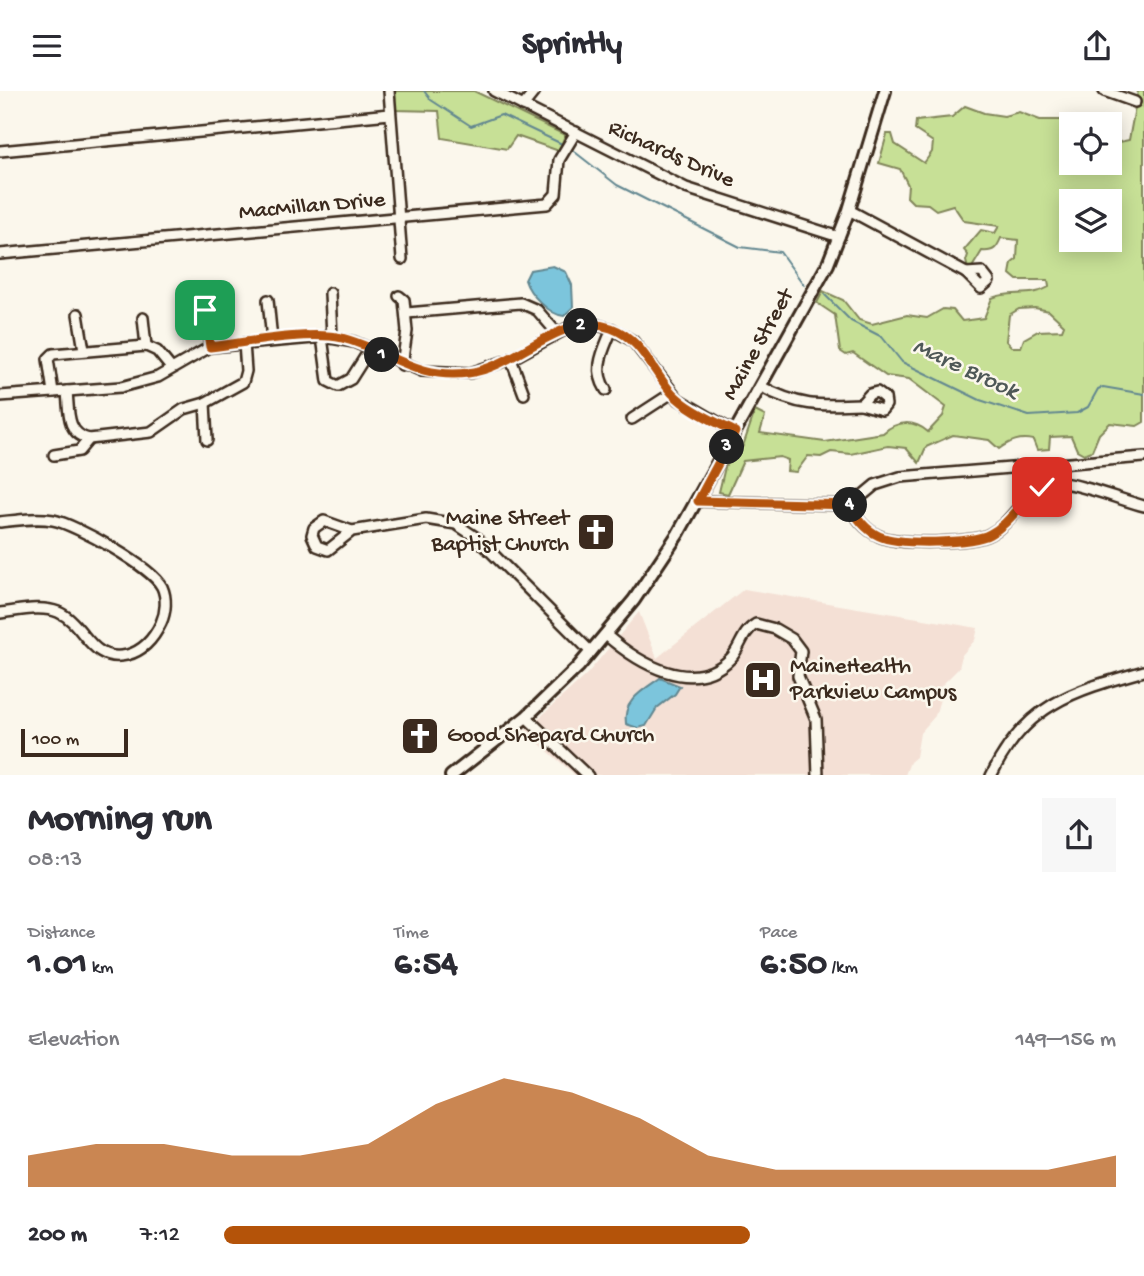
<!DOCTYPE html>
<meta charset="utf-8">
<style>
body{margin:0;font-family:"Gochi Hand",sans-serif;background:#f7f7f7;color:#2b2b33;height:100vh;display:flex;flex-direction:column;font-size:26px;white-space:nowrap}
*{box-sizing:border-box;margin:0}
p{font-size:23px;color:#7c7c81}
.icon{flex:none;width:38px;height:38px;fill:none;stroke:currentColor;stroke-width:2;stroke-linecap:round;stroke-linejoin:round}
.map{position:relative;height:684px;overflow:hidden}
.drawer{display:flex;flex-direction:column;background:#fff;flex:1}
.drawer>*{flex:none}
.buttons{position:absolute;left:1059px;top:21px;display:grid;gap:14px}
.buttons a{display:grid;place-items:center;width:63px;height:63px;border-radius:0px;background:#fff;box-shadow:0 4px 18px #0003;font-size:35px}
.scale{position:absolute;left:21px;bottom:18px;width:107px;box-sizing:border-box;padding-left:7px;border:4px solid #3b2a1e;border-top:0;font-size:19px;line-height:24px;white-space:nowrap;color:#3b2a1e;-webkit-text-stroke:5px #fbf7ec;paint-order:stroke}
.pin{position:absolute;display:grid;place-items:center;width:60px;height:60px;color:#fff;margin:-30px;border-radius:14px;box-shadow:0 4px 10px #0006}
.km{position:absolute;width:35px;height:35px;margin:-18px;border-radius:50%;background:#222;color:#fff;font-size:19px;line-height:35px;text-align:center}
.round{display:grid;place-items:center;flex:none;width:74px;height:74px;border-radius:0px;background:#f7f7f7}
.summary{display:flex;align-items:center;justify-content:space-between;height:119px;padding:0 28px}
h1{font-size:38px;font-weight:700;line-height:52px}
.metrics{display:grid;grid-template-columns:repeat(3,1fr);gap:10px;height:119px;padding:7px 28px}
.metrics div{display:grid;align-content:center}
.metrics b{font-size:35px;font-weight:700}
.metrics small{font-size:19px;font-weight:400}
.metrics p{font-size:19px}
.chart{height:196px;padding:14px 28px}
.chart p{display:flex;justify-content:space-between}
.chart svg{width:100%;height:126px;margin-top:7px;fill:#b45309;opacity:.7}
ul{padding:0 28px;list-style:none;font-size:23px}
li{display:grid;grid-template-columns:112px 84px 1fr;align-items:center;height:52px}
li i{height:18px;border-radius:9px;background:#b45309}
header{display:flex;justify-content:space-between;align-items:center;height:91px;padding:0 28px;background:#fff;font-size:32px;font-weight:700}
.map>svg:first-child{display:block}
.built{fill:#f4e0d5}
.green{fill:#c7e096;stroke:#81855a;stroke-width:2;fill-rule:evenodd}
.water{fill:#7cc5dc;stroke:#628790;stroke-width:2}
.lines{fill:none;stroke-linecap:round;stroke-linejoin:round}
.stream{stroke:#628790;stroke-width:2}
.minor-casing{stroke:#3b2a1e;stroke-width:14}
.tertiary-casing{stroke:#3b2a1e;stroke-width:16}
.minor{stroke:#fbf7ec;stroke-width:9}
.tertiary{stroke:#fbf7ec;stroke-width:10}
.route-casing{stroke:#fff;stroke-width:14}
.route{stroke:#b45309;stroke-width:9}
.labels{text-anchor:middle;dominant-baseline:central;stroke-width:5;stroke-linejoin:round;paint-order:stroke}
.street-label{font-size:23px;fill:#3b2a1e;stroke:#fbf7ec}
.poi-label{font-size:23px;fill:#3b2a1e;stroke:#fbf7ec;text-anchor:start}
.water-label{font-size:24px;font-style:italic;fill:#4e5857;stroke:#fbf7ec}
</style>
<header><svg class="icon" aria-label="menu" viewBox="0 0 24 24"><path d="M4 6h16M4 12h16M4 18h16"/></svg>Sprintly<svg class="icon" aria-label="share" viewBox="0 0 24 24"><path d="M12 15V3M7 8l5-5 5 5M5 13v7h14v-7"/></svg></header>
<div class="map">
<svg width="1144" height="685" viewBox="0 0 1144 685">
<rect width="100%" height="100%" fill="#fbf7ec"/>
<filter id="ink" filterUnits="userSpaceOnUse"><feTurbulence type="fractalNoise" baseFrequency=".0143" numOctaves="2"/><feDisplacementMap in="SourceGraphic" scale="14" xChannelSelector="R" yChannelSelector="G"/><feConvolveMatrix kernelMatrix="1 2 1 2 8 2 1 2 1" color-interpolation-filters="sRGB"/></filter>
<g filter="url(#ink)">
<!-- built -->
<path class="built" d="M744,498L978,537L975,549L962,564L959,577L939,597L940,608L935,625L920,642L916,666L910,671L905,684H575L525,640L587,583L639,521L657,567Z"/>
<!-- green -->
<g class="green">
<path d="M393,0H474L565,44L559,60L516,45L507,58L442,47L439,20L394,19Z"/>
<path d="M1138,0H1144V331L1137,335L1110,332L1099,343L1092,360L1084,363L1077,359L1071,345L1050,346L1049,358L1037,359L1033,349C1020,346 1010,350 999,358L989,349L953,344L926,356L919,372L906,357L888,355L851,363L831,361L821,366L808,365L796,381L787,380L788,369L780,366L743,370L728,403L719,401L725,376L743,355L755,320L765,325L760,342L825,351L883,342C897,329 914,329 928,341L943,325L946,316L909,288L886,285L853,262L846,264L840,260L835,224L817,212L823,200L843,209L859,229L872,233L907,224L927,227L943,218L953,219L962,230L984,227L992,207C1010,199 1031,207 1049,196L1048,189H1017L1010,183L1012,172L1017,168L1018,149L1001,147C997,157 994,161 982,160L971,178H968L966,170L968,164L964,159L981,139L995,142L999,135L964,130L953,114L936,119L928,113L913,112L907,106L908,94L900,78L879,72L887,43H892L895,53L924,72L932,61L933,51L915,39L916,30L952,26L965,15L984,22L1004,25L1019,21L1040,29H1064L1074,33H1071V72H1110V53L1129,49ZM1071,110H1110V149H1071ZM1035,217L1049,220L1064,234L1062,239L1038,240L1024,248L1021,256H1012L1006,250L1009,224L1019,218Z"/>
</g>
<!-- water -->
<g class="water">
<path d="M553,175L566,181L572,194L573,216L564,225C550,224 529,203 525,189L530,179Z"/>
<path d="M660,587L680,595L675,603L657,617L646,635L638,637L626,633C622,610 643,599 660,587Z"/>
</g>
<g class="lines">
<!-- stream -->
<g class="stream">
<path d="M424,0L431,9L471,35L501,24L562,53"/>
<path d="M571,58L617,94L740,156L780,161L804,194"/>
<path d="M825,204L851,230L882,246L902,271L980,309L1029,325L1077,322L1088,316L1098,298L1103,296L1144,303"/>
</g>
<defs>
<g id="minor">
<path d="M389,0L402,168"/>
<path d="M494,0L686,97L839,146"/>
<path d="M1104,0L1135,11"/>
<path d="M523,15L535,0"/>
<path d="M0,60L390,23"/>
<path d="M849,119L966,182"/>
<path d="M0,163L547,113L556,103L559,69L576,41"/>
<path d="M982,181L989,190L981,197L966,182Z"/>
<path d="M330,202L332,246"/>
<path d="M399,205L404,209L407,240L402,274"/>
<path d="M268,209L272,249"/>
<path d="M205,219L210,256"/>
<path d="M407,222L521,212L537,219L557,242"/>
<path d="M78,223L84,259"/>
<path d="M143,227L146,255"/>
<path d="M322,246L328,290L338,295L351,288L370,258"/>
<path d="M511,268L524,303"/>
<path d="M760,295C798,316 819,315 861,313"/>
<path d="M606,299C592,277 604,259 612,238"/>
<path d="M67,300C69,319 66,343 89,348L151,341L184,318L205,312L243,291L246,280L244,252"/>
<path d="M53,301L48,268L53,263L146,255L157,260L171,277"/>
<path d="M877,301L885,307L886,314L882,319L861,313L870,303Z"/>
<path d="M0,305L121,296L158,286L210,256L325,246L354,251L422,280L470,282L511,268L566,238L597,234L612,238L633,250L678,308L735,341"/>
<path d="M205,312L207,349"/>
<path d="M632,328L672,302"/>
<path d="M54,364L79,360L89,348"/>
<path d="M698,410L851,414L875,394L900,386L1144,366"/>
<path d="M851,414C855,427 866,439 879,445C897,454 972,453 990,443C1016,430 1024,396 1056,392C1073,390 1124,410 1144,415"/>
<path d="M0,431C18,429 36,426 53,429C75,433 152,476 162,496C167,507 166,521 161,532C154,547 143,560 127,564C90,573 85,532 58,521C41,514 18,520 0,522"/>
<path d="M352,440L324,430L314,437L312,444L317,455L328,459L352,440L426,428L456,433L477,447L591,561"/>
<path d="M606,544C638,572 693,606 731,567C741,556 742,541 756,533L775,538L792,548L801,560L798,585L816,628L818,685"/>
<path d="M526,626L588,685"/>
<path d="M991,685C1025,613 1073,600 1144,580"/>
</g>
<path id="tertiary" d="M451,685L526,626L578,576L634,509L678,443L828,173L849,119L885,0"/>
</defs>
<!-- minor casing -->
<use href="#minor" class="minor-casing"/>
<!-- tertiary casing -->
<use href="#tertiary" class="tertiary-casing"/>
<!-- minor -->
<use href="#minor" class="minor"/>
<!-- tertiary -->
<use href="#tertiary" class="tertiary"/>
</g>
</g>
<g class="lines" filter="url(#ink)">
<defs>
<path id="route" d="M205,219L210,256C244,252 310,239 342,247C388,259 417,289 468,282C518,276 559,220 611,237C642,248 652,280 672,302C688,319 714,330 735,341L698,410L851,414C855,426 866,439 879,445C898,454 972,453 990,443C1011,432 1022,409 1042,396"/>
</defs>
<!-- route casing -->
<use href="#route" class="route-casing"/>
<!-- route -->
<use href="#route" class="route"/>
</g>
<!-- icons -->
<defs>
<symbol id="church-square" viewBox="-11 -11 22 22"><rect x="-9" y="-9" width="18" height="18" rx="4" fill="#3b2a1e" stroke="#fbf7ec"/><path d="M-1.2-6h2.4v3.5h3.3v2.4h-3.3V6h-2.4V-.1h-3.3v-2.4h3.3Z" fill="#fff"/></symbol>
<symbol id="hospital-square" viewBox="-11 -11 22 22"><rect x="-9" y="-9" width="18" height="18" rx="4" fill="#3b2a1e" stroke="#fbf7ec"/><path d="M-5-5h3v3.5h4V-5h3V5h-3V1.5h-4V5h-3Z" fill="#fff"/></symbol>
</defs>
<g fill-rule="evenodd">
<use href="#church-square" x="574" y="419" width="44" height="44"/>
<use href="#hospital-square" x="741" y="567" width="44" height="44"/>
<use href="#church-square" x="398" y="623" width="44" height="44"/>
</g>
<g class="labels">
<!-- street labels -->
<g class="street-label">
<text transform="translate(671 64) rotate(24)">Richards Drive</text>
<text transform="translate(312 116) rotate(-5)">MacMillan Drive</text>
<text transform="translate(759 254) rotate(-61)">Maine Street</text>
</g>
<!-- poi labels -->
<g class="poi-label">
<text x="569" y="428" text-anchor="end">Maine Street<tspan x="569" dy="26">Baptist Church</tspan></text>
<text x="790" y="576">MaineHealth<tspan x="790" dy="26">Parkview Campus</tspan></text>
<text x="447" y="645">Good Shepard Church</text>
</g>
<!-- water labels -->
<g class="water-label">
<text transform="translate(965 279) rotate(25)">Mare Brook</text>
</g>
</g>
</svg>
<div class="buttons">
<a><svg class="icon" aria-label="locate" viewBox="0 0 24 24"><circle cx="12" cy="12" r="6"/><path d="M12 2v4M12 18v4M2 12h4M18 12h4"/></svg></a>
<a><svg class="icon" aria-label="layers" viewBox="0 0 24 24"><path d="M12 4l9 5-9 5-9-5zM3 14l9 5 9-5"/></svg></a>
</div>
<div class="scale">100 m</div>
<div class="pin" style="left:205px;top:219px;background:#1e9e55"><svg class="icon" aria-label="arrive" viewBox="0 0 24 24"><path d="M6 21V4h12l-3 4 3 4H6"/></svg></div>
<div class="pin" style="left:1042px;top:396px;background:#d93025"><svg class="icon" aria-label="check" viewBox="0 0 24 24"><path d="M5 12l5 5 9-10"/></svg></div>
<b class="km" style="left:382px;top:264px">1</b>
<b class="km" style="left:581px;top:235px">2</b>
<b class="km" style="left:727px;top:356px">3</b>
<b class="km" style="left:850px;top:414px">4</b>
</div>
<section class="drawer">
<div class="summary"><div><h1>Morning run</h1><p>08:13</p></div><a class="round"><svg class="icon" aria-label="share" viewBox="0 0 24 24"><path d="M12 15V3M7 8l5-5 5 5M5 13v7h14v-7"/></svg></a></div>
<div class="metrics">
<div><p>Distance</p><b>1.01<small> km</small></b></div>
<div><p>Time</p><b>6:54</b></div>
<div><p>Pace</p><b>6:50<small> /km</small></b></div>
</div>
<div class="chart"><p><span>Elevation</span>149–156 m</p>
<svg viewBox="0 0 160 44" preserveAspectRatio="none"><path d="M0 44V33L10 29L20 29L30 33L40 33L50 29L60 15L70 6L80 11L90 20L100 33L110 38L120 38L130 38L140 38L150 38L160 33V44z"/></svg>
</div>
<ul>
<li><b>200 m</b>7:12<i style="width:59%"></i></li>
</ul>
</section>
